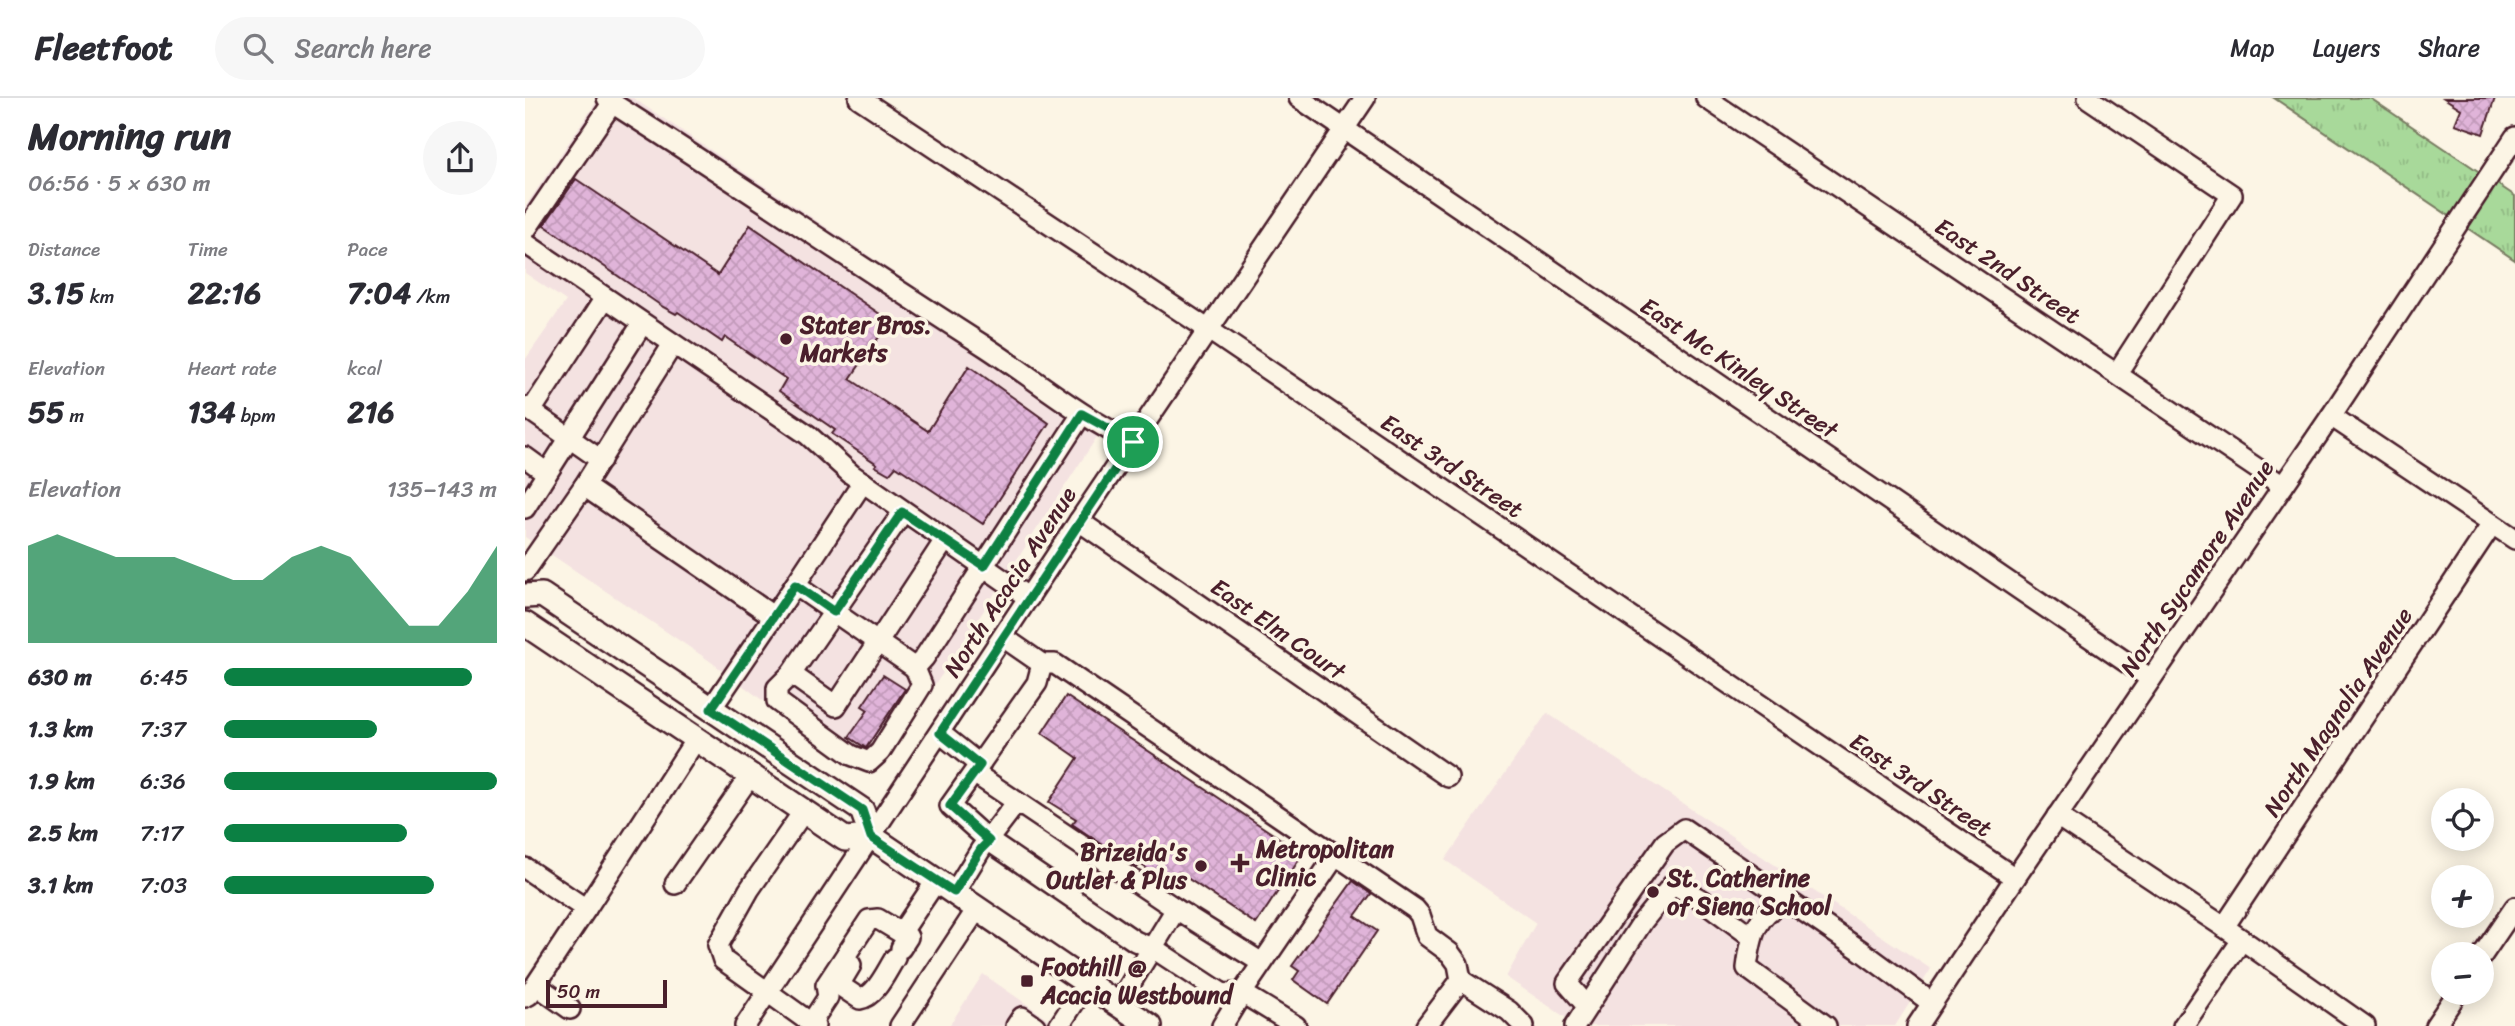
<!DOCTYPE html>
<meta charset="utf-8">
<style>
body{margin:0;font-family:Sriracha,sans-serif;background:#f7f7f7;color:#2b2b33;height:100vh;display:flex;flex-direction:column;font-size:26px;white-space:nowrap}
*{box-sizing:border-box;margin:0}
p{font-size:23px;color:#7c7c81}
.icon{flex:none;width:38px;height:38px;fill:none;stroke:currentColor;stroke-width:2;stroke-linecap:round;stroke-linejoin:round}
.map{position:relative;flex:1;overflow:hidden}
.drawer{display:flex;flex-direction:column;background:#fff;width:525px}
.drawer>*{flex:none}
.fabs{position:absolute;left:1906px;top:690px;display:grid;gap:14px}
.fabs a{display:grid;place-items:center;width:63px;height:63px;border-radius:50%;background:#fff;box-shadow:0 4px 18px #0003;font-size:35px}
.scale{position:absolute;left:21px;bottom:18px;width:121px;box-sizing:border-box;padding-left:7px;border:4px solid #4a1f2b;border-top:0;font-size:19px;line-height:24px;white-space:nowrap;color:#4a1f2b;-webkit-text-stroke:5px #fcf5e5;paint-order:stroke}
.pin{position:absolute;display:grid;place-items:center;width:60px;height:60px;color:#fff;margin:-30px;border:4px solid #fff;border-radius:50%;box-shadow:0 2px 7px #0007}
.round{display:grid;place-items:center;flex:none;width:74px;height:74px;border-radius:37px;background:#f7f7f7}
.overview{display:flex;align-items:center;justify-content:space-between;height:119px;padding:0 28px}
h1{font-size:38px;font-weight:800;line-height:52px}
.metrics{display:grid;grid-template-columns:repeat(3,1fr);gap:10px;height:119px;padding:7px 28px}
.metrics div{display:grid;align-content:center}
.metrics b{font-size:30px;font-weight:800}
.metrics small{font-size:19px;font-weight:400}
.metrics p{font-size:19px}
.chart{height:196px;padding:14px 28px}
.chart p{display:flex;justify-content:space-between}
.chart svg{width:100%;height:126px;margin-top:7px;fill:#0b8043;opacity:.7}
ul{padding:0 28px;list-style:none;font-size:23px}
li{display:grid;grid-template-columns:112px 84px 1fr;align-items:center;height:52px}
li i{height:18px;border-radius:9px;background:#0b8043}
header{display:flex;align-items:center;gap:42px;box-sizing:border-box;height:98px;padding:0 35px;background:#fff;border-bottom:2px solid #e1e1e2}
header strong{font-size:33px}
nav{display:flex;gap:38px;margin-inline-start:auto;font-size:24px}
.search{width:490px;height:63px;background:#f7f7f7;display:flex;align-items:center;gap:18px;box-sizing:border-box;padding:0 24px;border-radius:38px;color:#7c7c81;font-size:26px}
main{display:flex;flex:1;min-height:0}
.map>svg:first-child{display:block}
.built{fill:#f4e2e1}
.grass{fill:url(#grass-tufts);stroke:#797c62;stroke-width:2}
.building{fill:url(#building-cross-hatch);stroke:#4a1f2b;stroke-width:2}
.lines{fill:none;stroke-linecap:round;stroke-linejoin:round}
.minor-casing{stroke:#4a1f2b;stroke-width:24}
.major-casing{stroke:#4a1f2b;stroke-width:28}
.minor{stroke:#fcf5e5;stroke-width:19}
.major{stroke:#fcf5e5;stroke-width:23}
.route-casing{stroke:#fff;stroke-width:14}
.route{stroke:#0b8043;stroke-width:9}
.poi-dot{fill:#4a1f2b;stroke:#fcf5e5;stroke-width:2.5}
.labels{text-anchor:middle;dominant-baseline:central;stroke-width:7;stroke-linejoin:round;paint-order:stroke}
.street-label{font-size:24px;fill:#4a1f2b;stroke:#fcf5e5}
.poi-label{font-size:24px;font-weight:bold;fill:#4a1f2b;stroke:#fcf5e5;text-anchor:start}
</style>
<header>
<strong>Fleetfoot</strong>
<div class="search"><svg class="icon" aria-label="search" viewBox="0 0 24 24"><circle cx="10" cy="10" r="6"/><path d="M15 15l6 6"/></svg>Search here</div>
<nav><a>Map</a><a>Layers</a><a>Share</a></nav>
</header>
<main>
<section class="drawer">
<div class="overview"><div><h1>Morning run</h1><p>06:56 · 5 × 630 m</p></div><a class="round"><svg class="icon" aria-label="share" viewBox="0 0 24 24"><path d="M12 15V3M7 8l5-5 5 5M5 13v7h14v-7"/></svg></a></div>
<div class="metrics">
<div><p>Distance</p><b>3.15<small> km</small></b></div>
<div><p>Time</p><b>22:16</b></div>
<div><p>Pace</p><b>7:04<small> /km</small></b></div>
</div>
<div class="metrics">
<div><p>Elevation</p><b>55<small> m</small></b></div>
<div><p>Heart rate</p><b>134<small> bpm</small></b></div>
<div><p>kcal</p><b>216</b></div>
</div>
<div class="chart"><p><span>Elevation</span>135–143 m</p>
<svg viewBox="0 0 160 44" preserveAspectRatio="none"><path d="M0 44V10L10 6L20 10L30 14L40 14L50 14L60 18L70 22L80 22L90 14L100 10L110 14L120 26L130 38L140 38L150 26L160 10V44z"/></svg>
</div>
<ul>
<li><b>630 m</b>6:45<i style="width:91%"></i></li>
<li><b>1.3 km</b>7:37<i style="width:56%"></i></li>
<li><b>1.9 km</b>6:36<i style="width:100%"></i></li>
<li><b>2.5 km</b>7:17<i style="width:67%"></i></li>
<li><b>3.1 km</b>7:03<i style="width:77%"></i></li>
</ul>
</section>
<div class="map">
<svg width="1990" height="928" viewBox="0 0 1990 928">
<defs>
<pattern id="grass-tufts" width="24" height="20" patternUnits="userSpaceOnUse" patternTransform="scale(1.75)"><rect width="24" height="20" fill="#a8d99a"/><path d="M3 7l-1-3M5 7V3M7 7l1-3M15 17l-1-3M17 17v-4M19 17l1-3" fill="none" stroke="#92ba85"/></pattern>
<pattern id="building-cross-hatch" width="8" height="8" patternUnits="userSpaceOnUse" patternTransform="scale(1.75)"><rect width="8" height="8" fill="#e0b4d9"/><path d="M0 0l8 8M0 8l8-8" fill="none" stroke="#c29aba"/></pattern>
</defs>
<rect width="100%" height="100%" fill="#fcf5e5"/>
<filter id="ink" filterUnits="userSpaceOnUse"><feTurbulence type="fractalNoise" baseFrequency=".0143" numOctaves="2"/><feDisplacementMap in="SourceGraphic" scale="14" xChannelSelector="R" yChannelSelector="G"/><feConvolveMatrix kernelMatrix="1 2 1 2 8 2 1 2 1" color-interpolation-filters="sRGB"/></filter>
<g filter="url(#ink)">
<!-- built -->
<g class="built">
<path d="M74,0H108L585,319L418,575L357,660L346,669L248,610L182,561L0,439V262L41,203L0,175V109Z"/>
<path d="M1022,615L1406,871L1370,928H1053L981,879L1011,825L920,762Z"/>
<path d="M458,876L533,928H424Z"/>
</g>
<!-- grass -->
<path class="grass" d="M1749,0H1845L1990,98V162Z"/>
<!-- building -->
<g class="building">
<path d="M1919,0H1970L1958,36L1930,26L1936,11Z"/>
<path d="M51,81L193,177L225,127L365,223L325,281L403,333L444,268L524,325L458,426L371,368L364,376L350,368L352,366L307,336L310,332L254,293L261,281L200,239L197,244L153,214L151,216L138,209L19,127Z"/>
<path d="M358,577L380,591L341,650L324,639L343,612L337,608Z"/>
<path d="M541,598L778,756L731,826L653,774L645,786L615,766L612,770L547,726L551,721L524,704L553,660L517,635Z"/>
<path d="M828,783L846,796L830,818L852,833L802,906L768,882L774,873L767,868Z"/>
</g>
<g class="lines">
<defs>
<g id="minor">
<path d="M334,0L684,232L1490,780"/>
<path d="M774,0L1626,581"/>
<path d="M1181,0L1758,388"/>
<path d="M1563,0L1707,97L1592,275"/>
<path d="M87,5C213,85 335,169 461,249C510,281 555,319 608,344"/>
<path d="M0,133L88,4L82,0"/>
<path d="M0,145L283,337L326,376L504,500"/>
<path d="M0,309L76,362"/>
<path d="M6,313L80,200"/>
<path d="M1806,318L1990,441"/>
<path d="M0,359L22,375"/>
<path d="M59,388L248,518"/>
<path d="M0,410L117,226"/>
<path d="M378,414L266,576L252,590V603L326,657L344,664L355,654L397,587L390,570"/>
<path d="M554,423L923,679"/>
<path d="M0,473L59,388L148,246"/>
<path d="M270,487L338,384"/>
<path d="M478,539L517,566L512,585L425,708L464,743L610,843L631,852L698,896L717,895L811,757"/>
<path d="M517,566H530L890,811L895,817L902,838L925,855L933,866L936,882"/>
<path d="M266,576L311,608L420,442"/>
<path d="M186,611L270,487L390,570L399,560L557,316"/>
<path d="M415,635L455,667"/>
<path d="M449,675L651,811"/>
<path d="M278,714L224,792L193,847L198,862L290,928"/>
<path d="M1532,718L1699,829L1840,928"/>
<path d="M0,770L61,811L171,641"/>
<path d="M150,786L225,678"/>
<path d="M429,795L456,751L492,704"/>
<path d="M1261,802C1230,817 1226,838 1222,870L1301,928"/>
<path d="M1699,829L1967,426"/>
<path d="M376,835L411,783"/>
<path d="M1956,859L1990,809"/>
<path d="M326,867L314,887L335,901C351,898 361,874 370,860"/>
<path d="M11,887L45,911"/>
<path d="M0,899L4,897L61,811"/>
<path d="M593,906L651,811L737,865"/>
<path d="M1062,908L1042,885L1140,745L1159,731L1335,852L1407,905"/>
<path d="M286,925L303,899L301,887L344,822L353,821L383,839L376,850"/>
<path d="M220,928L554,423L840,0"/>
<path d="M375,928L452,811"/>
<path d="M491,928L497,919L510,928"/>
<path d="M534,928L562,885"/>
<path d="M697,928L717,895L771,928"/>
<path d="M901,928L936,882L984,913L999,928"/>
<path d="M1050,928L1118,823L1148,786L1177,802L1226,838"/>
<path d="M1392,928L1490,780L1806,318L1990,39"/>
<path d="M1658,928L1717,842"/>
<path d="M1910,928L1933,894"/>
</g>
<g id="major">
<path d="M0,498L17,497L337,712L347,739L625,928"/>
<path d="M0,526L320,741L347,739"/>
</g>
</defs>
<!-- minor casing -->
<use href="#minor" class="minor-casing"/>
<!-- major casing -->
<use href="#major" class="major-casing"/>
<!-- minor -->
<use href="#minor" class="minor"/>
<!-- major -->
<use href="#major" class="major"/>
</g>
</g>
<g class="lines" filter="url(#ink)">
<defs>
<path id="route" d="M557,316L608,344L415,635L455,667L425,708L464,743L456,751L429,794L346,739L337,712L186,611L270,487L309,514L377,414L459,468Z"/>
</defs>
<!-- route casing -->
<use href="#route" class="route-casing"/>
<!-- route -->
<use href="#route" class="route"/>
</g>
<!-- markers -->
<g class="poi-dot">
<circle cx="261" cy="241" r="7"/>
<path d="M711.5 754.5h7v7h7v7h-7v7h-7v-7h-7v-7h7z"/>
<circle cx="676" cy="768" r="7"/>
<circle cx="1128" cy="794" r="7"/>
<rect x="495" y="876" width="14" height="14" rx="3.5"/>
</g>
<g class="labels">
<!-- street labels -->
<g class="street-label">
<text transform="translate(1483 173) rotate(34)">East 2nd Street</text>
<text transform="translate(1214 270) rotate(34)">East Mc Kinley Street</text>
<text transform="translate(927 368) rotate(34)">East 3rd Street</text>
<text transform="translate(1672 470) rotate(-56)">North Sycamore Avenue</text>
<text transform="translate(485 484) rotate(-57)">North Acacia Avenue</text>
<text transform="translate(753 531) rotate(35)">East Elm Court</text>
<text transform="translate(1813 614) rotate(-56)">North Magnolia Avenue</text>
<text transform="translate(1396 687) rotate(34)">East 3rd Street</text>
</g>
<!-- poi labels -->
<g class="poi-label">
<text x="275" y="227">Stater Bros.<tspan x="275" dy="28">Markets</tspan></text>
<text x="731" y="751">Metropolitan<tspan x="731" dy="28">Clinic</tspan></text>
<text x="662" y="754" text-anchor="end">Brizeida's<tspan x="662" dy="28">Outlet &amp; Plus</tspan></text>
<text x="1142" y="780">St. Catherine<tspan x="1142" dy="28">of Siena School</tspan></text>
<text x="516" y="869">Foothill @<tspan x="516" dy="28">Acacia Westbound</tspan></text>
</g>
</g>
</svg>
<div class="fabs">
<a><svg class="icon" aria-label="locate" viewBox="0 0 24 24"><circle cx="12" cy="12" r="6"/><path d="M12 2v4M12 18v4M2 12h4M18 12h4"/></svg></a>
<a>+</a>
<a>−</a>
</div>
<div class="scale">50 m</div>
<div class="pin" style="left:608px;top:344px;background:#1e9e55"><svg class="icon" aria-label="arrive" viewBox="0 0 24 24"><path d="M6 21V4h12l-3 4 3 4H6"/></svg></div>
</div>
</main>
